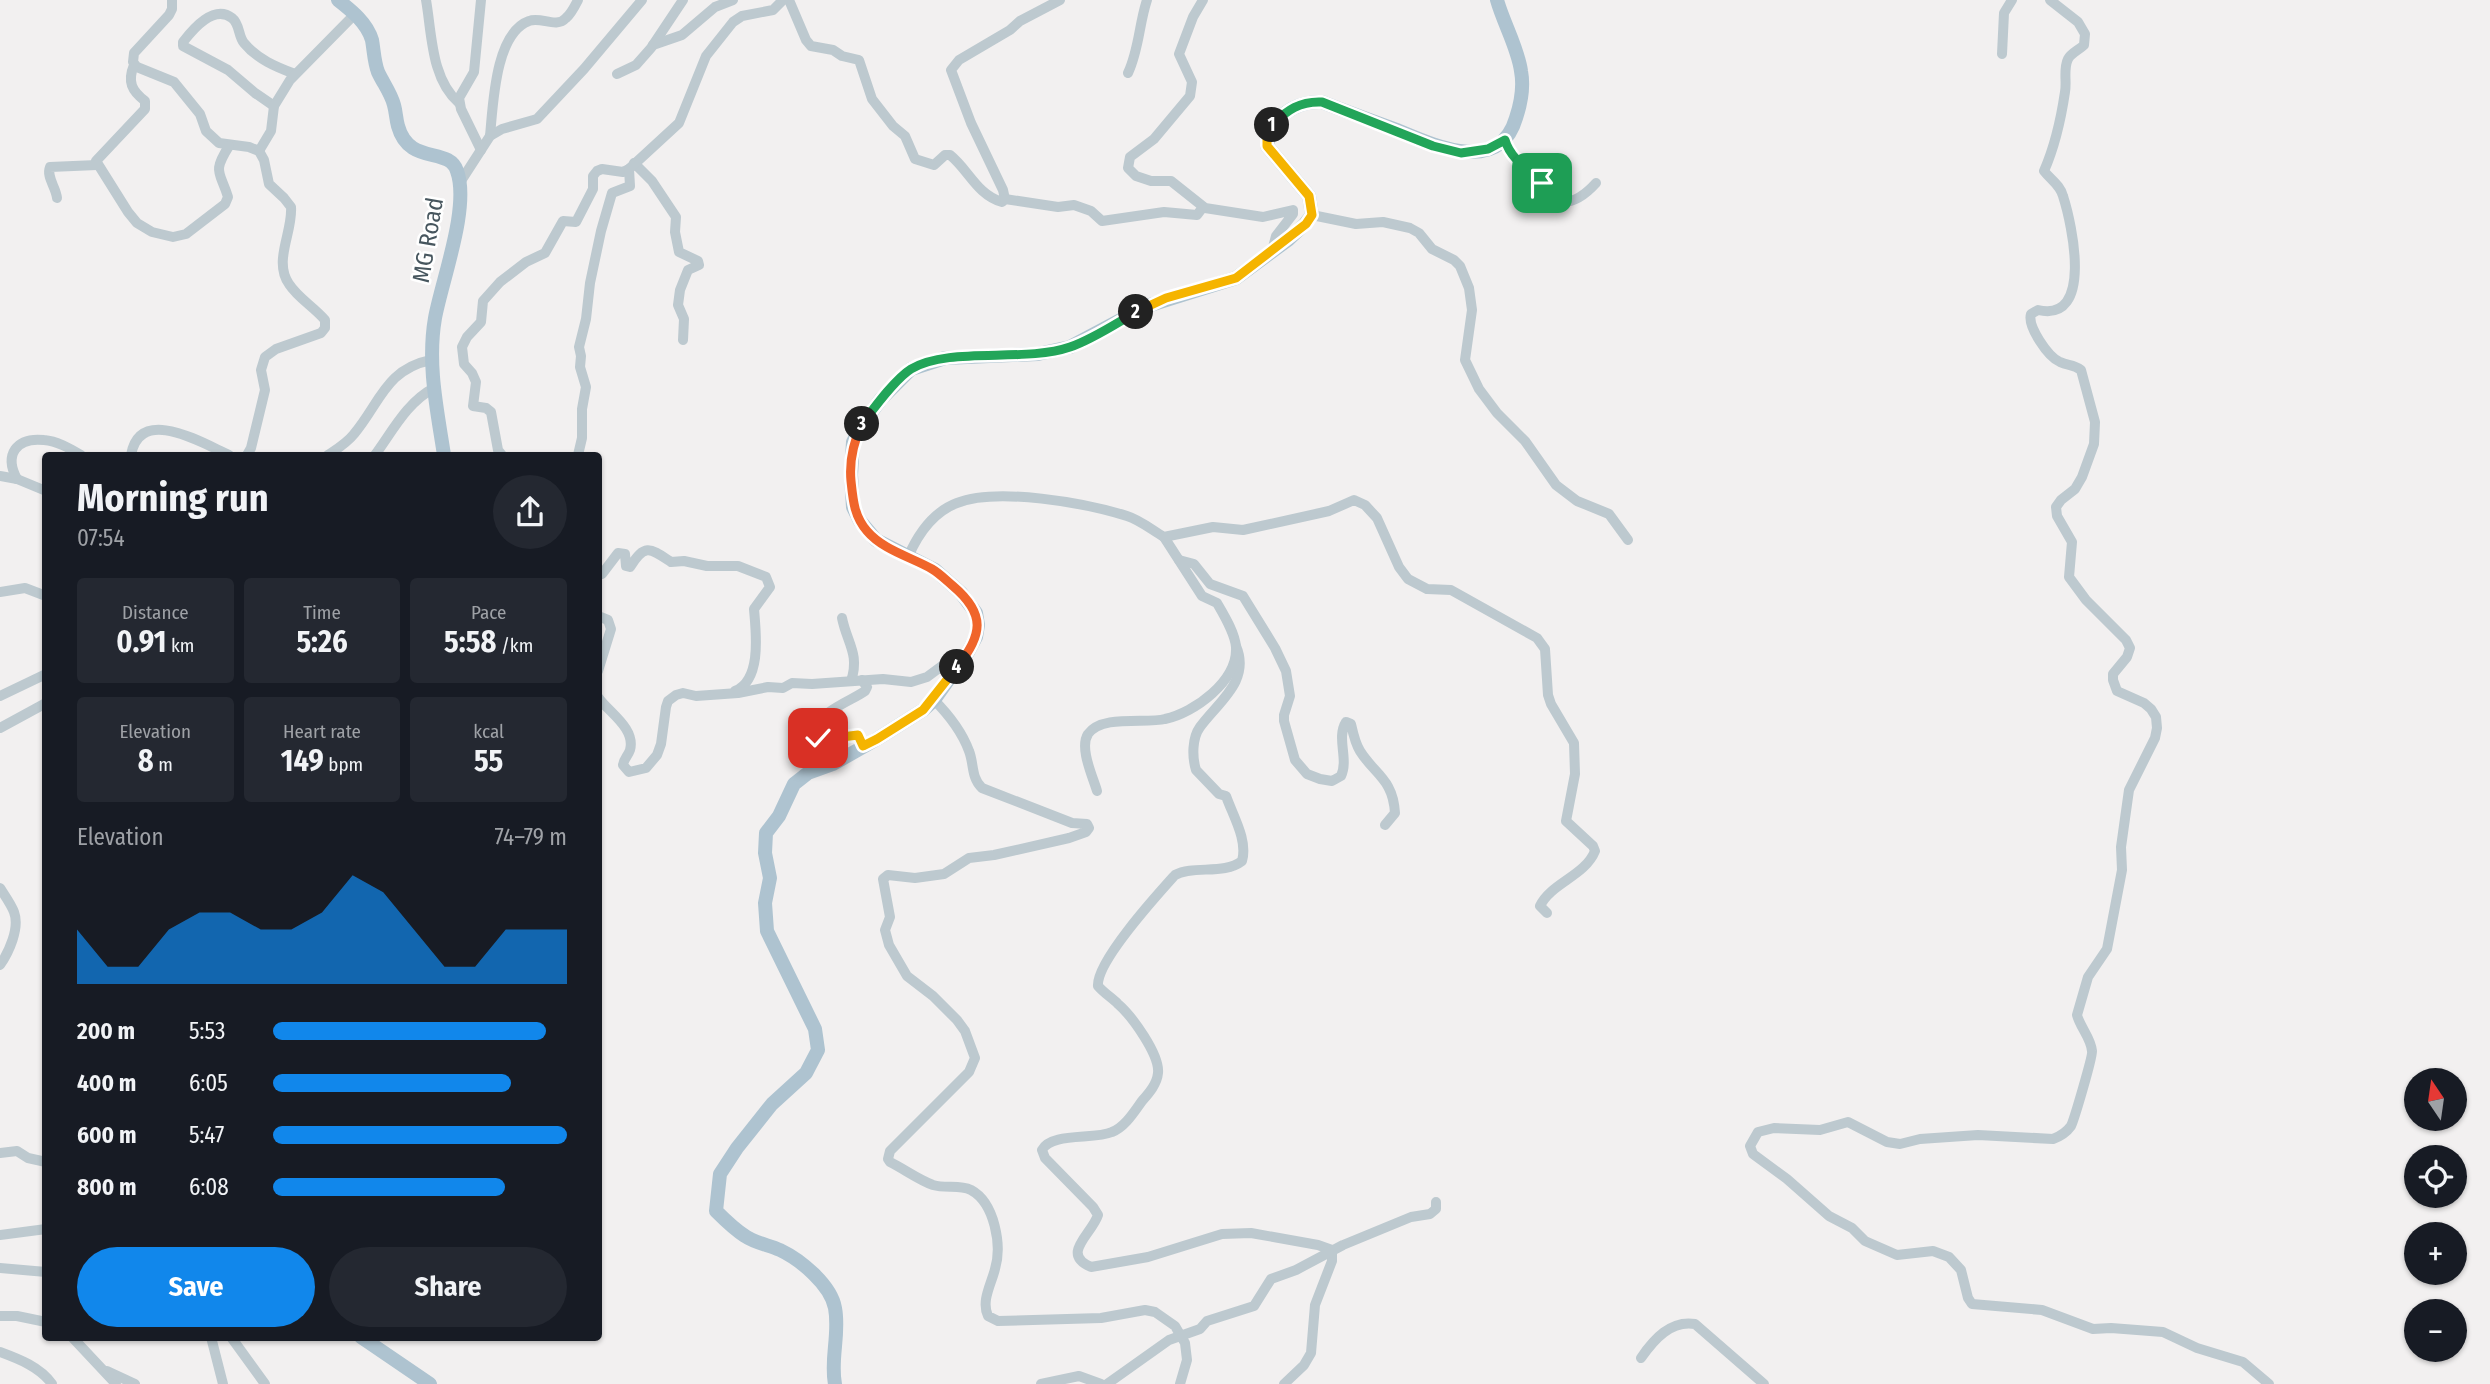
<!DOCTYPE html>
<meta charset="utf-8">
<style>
body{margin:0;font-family:"Fira Sans Condensed",sans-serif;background:#242831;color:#f1f3f6;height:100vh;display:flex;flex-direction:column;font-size:26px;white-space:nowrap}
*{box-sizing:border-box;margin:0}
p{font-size:23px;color:#9ea1a6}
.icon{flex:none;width:38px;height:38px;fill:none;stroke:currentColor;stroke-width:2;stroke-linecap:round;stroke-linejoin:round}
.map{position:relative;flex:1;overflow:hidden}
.sheet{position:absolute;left:42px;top:452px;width:560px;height:889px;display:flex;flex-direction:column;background:#171b24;border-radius:7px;box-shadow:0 2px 5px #0004}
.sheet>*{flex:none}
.needle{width:46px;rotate:347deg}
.buttons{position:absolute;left:2404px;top:1068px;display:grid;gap:14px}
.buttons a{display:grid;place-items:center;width:63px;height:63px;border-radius:50%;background:#171b24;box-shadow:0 2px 5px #0004;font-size:35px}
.pin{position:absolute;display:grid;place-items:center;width:60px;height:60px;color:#fff;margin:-30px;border-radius:14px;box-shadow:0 4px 10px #0006}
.km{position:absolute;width:35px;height:35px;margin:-18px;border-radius:50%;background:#222;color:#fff;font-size:19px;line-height:35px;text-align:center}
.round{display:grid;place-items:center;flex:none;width:74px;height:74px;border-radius:37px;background:#242831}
.headline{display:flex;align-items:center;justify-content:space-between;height:119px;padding:0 35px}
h1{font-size:38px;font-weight:700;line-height:52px}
.metrics{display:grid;grid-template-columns:repeat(3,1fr);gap:10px;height:119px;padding:7px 35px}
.metrics div{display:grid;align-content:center;border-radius:7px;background:#242831;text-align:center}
.metrics b{font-size:30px;font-weight:700}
.metrics small{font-size:19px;font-weight:400}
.metrics p{font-size:19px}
.chart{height:196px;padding:14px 35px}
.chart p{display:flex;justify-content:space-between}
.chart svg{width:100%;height:126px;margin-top:7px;fill:#1187eb;opacity:.7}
.cta{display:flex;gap:14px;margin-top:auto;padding:14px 35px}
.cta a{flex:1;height:80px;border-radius:42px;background:#1187eb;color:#fff;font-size:28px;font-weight:700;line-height:80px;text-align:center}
.cta a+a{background:#242831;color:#f1f3f6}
ul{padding:0 35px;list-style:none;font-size:23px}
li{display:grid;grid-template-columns:112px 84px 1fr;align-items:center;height:52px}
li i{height:18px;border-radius:9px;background:#1187eb}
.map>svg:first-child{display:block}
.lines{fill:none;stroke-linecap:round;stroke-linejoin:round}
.street{stroke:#bdc9cf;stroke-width:10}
.primary{stroke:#aec3d0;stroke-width:14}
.split-1-casing{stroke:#fff;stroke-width:14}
.split-2-casing{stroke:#fff;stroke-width:14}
.split-3-casing{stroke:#fff;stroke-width:14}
.split-4-casing{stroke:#fff;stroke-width:14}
.split-5-casing{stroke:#fff;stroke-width:14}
.split-1{stroke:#22a559;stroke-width:9}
.split-2{stroke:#f5b400;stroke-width:9}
.split-3{stroke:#22a559;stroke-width:9}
.split-4{stroke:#f0652b;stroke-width:9}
.split-5{stroke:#f5b400;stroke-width:9}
.labels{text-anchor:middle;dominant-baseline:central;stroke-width:5;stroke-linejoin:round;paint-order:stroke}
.street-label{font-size:24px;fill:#47565e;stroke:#fff}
</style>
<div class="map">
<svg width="2490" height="1384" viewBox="0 0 2490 1384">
<rect width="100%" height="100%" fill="#f2f0f0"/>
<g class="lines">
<!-- street -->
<g class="street">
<path d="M172,0V9L169,15L134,53L133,62L137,67L174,82L200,114L206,131L219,143L249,147L259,151L264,160L269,184L284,198L291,207C293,232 273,261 289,284C298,298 314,307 325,320V328L321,333L276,349L265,357L261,370L265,390L251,448L247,455"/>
<path d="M426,0C432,34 431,79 459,103"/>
<path d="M481,0L474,72L459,98L461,109L481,150"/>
<path d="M789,0L806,40L811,46L833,50L842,56L859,60L872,99L893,126L905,136L915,159L934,165L945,155H950C968,169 977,195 1002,202L1005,199L1003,190L971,123L951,70L959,60L1010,30L1020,21L1060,0"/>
<path d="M1203,0L1193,17L1179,54L1192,82L1190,96L1154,139L1130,157L1128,168L1136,176L1151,181H1171L1205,208L1263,217L1293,210V214L1276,236L1272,251"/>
<path d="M2050,0L2078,22L2085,34L2084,45C2079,50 2071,53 2068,59C2063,69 2067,82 2065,92C2061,119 2055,146 2044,171C2051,180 2060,185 2063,196C2072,224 2094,323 2038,310L2031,314C2027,326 2048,357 2060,362C2068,366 2073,364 2081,370L2095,422L2094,444L2082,477L2075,489L2061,500L2056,507L2057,516L2072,542L2069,577L2086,600L2126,640L2130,648L2127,657L2113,674V680L2117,691L2144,703L2151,709L2156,717L2157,728L2155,738L2129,790L2121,847L2122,870L2107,949L2088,977L2077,1015C2080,1027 2091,1038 2092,1051C2093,1056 2074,1120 2071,1126C2066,1133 2061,1136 2053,1139L1978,1135L1920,1139L1900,1144L1887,1142L1848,1122L1820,1130L1774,1128L1758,1132L1750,1146L1753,1154L1787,1179L1829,1216L1852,1228L1865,1241L1897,1255L1933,1251L1949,1257L1961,1270L1968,1298L1972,1304L2042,1310L2093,1329L2111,1328L2163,1332L2197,1348L2243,1362L2269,1384"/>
<path d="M653,45L682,35L715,7L733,0"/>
<path d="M2002,54L2004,13L2012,0"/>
<path d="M134,65C127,82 132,91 145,101V109L96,161L128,212L137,223L152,232L173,237L186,234L225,204L228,197C220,171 212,173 229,146"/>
<path d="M1128,73C1139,50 1139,24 1147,0"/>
<path d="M617,74L636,65L651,48L683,0"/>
<path d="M274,106L255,93L228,70L183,46V42C193,29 214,4 232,18C240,24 238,36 244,43C257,59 276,67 295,74"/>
<path d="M490,136C493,106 495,33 529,21C541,16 556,29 566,18C571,14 575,6 578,0"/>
<path d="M1505,140L1507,147L1515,158L1561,202C1574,203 1587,193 1596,183"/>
<path d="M259,151L271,131L274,106L290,80L355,14"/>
<path d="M634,163L652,181L676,217L675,232L679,252L698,261L699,265L688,270L680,290L678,305L684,319L683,340"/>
<path d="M459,184L490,136L502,129L537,119L584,69L642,0"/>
<path d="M57,198C56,187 46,177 50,167L97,165"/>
<path d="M1005,199L1058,207L1074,205L1091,211L1102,221L1164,212L1197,215L1203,207"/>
<path d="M1312,215L1356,224L1383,222L1410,228L1419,233L1432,249L1454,260L1460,266L1469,288L1472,310L1465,360L1479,389L1497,413L1525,441L1556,485L1577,501L1609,514L1628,540"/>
<path d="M131,455C140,405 202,443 229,455"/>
<path d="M328,455C337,449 347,443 354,434C380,403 386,369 431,360"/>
<path d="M375,455C392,432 407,402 434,388"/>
<path d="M502,455L498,450L491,412L486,408L473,406L476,382L472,373L464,364L462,347L467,337L481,322L483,301L500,282L526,262L545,253L563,221L576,222L593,189V176L597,171L602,169L623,172L629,169"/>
<path d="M578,455L582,438V409L586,387L580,367L581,356L579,347L586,319L590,283L601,231L612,193L630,186L629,169L679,123L706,56L733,22L742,16L773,10L783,0"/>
<path d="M0,476L17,479L46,491"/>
<path d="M17,479C4,455 16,437 44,440C57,441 69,448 81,455"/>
<path d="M908,557C918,534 933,512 957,503C997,487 1086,503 1127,516C1140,520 1152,530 1164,537L1213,527L1243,530L1329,511L1354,500L1365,505L1377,518L1399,567L1408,579L1427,589L1451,590L1537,638L1545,649L1548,695L1551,704L1574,743L1575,774L1566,821L1593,846L1595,851C1585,876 1551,883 1540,906L1547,913"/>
<path d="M1179,560L1194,564L1210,584L1243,596L1275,648L1286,671L1290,696L1284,715V721L1295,760L1307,774L1320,779L1332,781L1341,776C1349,759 1336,738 1346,722L1351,724C1353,733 1355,743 1360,751C1375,775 1393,779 1395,813L1385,825"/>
<path d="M602,574L618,553L625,554L626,566L630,567C645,543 650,548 671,562L684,561L707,566H738L766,577L770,587L754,609C756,633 762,680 735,691"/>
<path d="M0,592L25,588L46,596"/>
<path d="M598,616L608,620L611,629L598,671"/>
<path d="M842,618C847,643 860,654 851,681"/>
<path d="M1236,646C1251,681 1218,702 1200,727C1192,738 1192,757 1196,770L1219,794L1226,796C1233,816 1248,840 1242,861C1224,875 1194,865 1175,875C1157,895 1096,962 1098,986C1104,993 1112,998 1118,1004C1132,1016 1160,1055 1158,1073C1157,1084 1149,1093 1142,1101C1134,1112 1125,1127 1112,1132C1094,1140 1051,1132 1042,1150L1045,1158L1093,1207L1098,1215C1092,1234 1060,1254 1091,1267L1148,1257L1222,1234L1251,1233L1318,1245L1332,1250V1261L1315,1305L1311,1353L1304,1365L1284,1384"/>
<path d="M862,680L867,687L865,691C852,701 801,718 821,739L858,735L863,745"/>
<path d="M0,696L46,674"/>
<path d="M598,697C608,712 636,728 630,750C628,756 624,758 623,765L629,772L646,768L657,755L661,744L666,707L668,701L676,695L683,693L696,696L738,693L768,687L783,688L792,683L812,684L883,679L911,682L927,677L950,660L966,656"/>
<path d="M934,700C948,714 962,732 969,751C974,763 971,778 982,788L1072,823L1087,824L1089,828L1086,832L1069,838L994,855L969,858L944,874L915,878L888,875L883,879L890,917L885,930L889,945L907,976L933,996L957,1020L965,1031L975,1058L969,1072L890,1151L888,1159L890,1162C904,1169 919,1180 933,1185C946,1189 959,1184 971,1190C995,1203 1002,1246 995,1269C991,1285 981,1301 988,1316L998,1321L1101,1318L1145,1310L1155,1312L1175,1326L1185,1343L1187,1360L1180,1384"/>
<path d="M0,728L46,703"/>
<path d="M1097,791C1093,777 1079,748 1088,734C1102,714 1146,724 1165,719C1194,713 1238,681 1236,647C1235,633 1224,615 1217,603L1202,596L1164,537"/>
<path d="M0,888C5,896 11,904 14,912C20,928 9,952 0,965"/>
<path d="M0,1153L17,1151L28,1158L46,1162"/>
<path d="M0,1235L46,1229"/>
<path d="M0,1268L46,1272"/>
<path d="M0,1316H17L46,1322"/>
<path d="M72,1337L116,1384"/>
<path d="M211,1337L223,1384"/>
<path d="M231,1337L265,1384"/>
<path d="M0,1352C19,1359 40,1367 52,1384"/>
<path d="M1641,1358C1654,1339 1671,1320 1695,1324L1764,1384"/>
<path d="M107,1371L135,1384"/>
<path d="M1041,1384L1079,1376L1101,1384"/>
<path d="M1107,1384L1169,1340L1200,1329L1207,1321L1254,1306L1271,1279L1296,1270L1343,1245L1411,1217L1430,1214L1436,1209V1202"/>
</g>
<!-- primary -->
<g class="primary">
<path d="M338,0C352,11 367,23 372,40C374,51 374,61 378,72C383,83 391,93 394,105C396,112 396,119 398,126C409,166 449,146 457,171C470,207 442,280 435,318C427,364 437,409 444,455"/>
<path d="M361,1337L430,1384"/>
<path d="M835,1384C830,1359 840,1334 835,1308C831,1285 801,1260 780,1250C769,1245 755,1243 745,1236C734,1229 725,1220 716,1211L720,1174L737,1148L772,1104L806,1073L818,1050L815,1029L767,931L765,903L770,878L765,853L766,833L779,816L794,784L808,773L833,764L877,739L923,710L934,700L968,652L976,637L978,625L976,613L961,593L935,570L876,540L860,521L853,507L851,475L853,442L862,425L881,399L911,369L945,358L1038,354L1070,347L1147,306L1236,278L1289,239L1305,224L1312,215L1309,196L1267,146L1270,126C1286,111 1299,101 1322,102C1347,112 1372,121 1397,130C1433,145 1499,176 1516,118C1521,103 1524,87 1521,71C1518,48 1503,22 1497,0"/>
</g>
</g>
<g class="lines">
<defs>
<path id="split-1" d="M1272,125C1287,110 1300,101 1322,102L1433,146L1461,153L1488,149L1505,140C1510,158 1528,170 1542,183"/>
<path id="split-2" d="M1136,312L1166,298L1236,278L1306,224L1312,215L1309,196L1267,146V135L1272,125"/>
<path id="split-3" d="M862,424C874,408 895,379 911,369C949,346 1024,363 1070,347C1093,339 1115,324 1136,312"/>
<path id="split-4" d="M862,424C853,443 849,460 851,481C853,500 854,516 867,531C883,550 911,557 932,569C939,573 946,580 953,586C986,614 983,635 957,667"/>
<path id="split-5" d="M818,738L825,739L858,735L863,746L877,739L923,710L957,667"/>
</defs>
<!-- split-1 casing -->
<use href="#split-1" class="split-1-casing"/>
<!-- split-2 casing -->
<use href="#split-2" class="split-2-casing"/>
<!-- split-3 casing -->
<use href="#split-3" class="split-3-casing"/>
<!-- split-4 casing -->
<use href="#split-4" class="split-4-casing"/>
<!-- split-5 casing -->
<use href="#split-5" class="split-5-casing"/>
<!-- split-1 -->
<use href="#split-1" class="split-1"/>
<!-- split-2 -->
<use href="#split-2" class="split-2"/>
<!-- split-3 -->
<use href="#split-3" class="split-3"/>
<!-- split-4 -->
<use href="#split-4" class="split-4"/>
<!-- split-5 -->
<use href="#split-5" class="split-5"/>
</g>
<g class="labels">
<!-- street labels -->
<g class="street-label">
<text transform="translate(428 240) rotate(-80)">MG Road</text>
</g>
</g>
</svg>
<div class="buttons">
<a><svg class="needle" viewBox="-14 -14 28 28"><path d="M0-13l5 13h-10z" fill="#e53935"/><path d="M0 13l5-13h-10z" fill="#9ea1a6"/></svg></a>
<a><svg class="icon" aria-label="locate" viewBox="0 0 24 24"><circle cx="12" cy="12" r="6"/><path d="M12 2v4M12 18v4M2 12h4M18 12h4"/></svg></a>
<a>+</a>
<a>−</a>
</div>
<div class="pin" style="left:1542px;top:183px;background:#1e9e55"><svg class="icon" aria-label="arrive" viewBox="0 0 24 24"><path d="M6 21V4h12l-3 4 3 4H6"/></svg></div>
<div class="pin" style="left:818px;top:738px;background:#d93025"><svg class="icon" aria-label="check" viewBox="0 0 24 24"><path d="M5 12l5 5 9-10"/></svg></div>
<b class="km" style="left:1272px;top:125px">1</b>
<b class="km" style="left:1136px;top:312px">2</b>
<b class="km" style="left:862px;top:424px">3</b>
<b class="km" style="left:957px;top:667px">4</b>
<section class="sheet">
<div class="headline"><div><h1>Morning run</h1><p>07:54</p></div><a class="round"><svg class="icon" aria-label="share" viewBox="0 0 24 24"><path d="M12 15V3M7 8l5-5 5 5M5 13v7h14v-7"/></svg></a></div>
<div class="metrics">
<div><p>Distance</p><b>0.91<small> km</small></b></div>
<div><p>Time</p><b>5:26</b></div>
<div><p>Pace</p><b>5:58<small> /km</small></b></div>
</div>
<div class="metrics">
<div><p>Elevation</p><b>8<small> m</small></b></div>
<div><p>Heart rate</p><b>149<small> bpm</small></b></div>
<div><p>kcal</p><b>55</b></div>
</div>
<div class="chart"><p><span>Elevation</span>74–79 m</p>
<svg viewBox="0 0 160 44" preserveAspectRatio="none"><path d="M0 44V25L10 38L20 38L30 25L40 19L50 19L60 25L70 25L80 19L90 6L100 12L110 25L120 38L130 38L140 25L150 25L160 25V44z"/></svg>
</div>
<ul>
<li><b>200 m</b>5:53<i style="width:93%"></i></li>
<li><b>400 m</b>6:05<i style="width:81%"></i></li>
<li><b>600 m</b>5:47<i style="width:100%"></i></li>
<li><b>800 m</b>6:08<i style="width:79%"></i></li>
</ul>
<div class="cta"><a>Save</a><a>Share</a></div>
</section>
</div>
